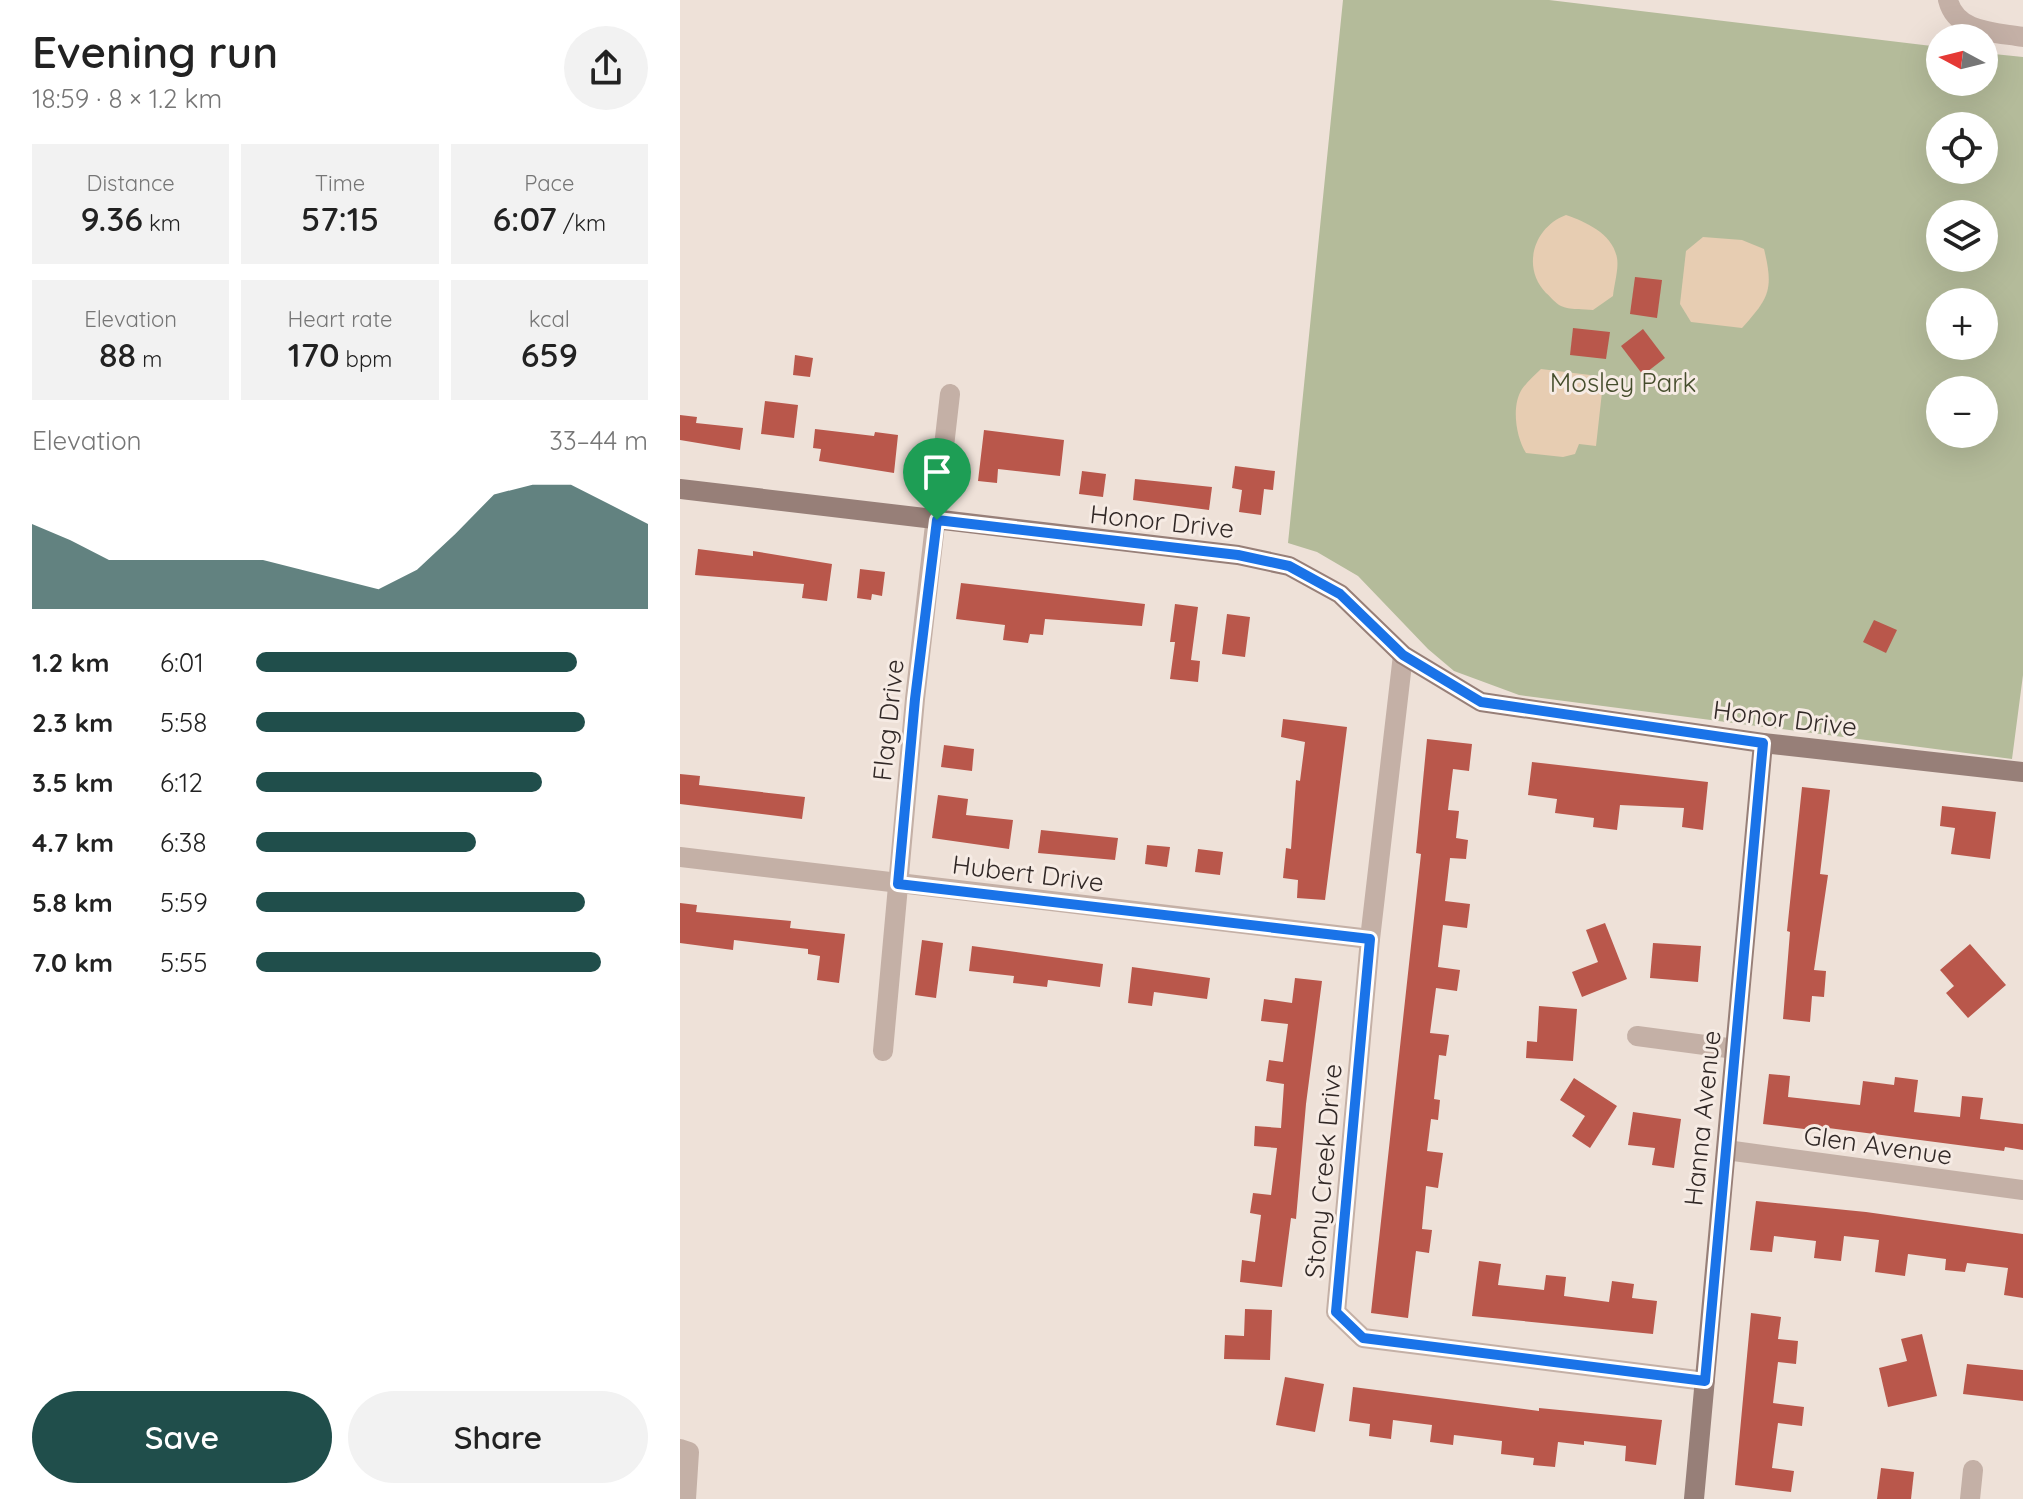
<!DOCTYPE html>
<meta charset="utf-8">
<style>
body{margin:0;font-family:Quicksand,sans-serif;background:#f2f2f2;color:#222;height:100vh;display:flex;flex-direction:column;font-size:30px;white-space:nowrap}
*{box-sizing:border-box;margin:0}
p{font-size:26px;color:#767676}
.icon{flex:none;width:44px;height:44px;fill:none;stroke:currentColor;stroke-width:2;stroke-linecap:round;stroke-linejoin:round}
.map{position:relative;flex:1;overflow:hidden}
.drawer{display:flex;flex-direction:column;background:#fff;width:680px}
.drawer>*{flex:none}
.needle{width:52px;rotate:277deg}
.buttons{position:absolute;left:1246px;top:24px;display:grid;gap:16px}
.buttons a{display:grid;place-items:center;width:72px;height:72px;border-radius:50%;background:#fff;box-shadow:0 8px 32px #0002;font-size:40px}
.pin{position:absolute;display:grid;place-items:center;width:68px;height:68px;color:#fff;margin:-82px -34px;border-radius:50% 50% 50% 0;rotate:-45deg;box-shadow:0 0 8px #0007}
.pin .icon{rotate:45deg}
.round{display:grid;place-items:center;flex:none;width:84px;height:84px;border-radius:42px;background:#f2f2f2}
.head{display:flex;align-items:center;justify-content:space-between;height:136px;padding:0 32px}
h1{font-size:44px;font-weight:600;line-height:60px}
.metrics{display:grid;grid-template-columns:repeat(3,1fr);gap:12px;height:136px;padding:8px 32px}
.metrics div{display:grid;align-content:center;border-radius:0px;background:#f2f2f2;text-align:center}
.metrics b{font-size:34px;font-weight:600}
.metrics small{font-size:22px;font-weight:400}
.metrics p{font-size:22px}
.chart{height:224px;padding:16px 32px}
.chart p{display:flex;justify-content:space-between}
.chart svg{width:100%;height:144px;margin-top:8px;fill:#204e4b;opacity:.7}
.button{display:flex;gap:16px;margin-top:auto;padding:16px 32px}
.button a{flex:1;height:92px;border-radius:48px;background:#204e4b;color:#fff;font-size:32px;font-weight:600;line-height:92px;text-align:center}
.button a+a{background:#f2f2f2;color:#222}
ul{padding:0 32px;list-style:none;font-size:26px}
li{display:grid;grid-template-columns:128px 96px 1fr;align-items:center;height:60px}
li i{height:20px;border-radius:10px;background:#204e4b}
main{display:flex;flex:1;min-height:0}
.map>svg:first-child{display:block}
.green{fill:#b4bb9a;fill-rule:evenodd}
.sand{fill:#e7cdb2}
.building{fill:#b9574b}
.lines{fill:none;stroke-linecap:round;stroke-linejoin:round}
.street{stroke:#c4b0a6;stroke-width:20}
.secondary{stroke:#977f78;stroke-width:20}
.route-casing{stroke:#fff;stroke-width:16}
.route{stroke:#1a73e8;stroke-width:10}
.labels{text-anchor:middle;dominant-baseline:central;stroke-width:6;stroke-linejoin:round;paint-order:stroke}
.park-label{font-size:26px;fill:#454d2c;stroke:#f6ebe4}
.street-label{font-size:26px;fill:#312826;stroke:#f6ebe4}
</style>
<main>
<section class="drawer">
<div class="head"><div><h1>Evening run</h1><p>18:59 · 8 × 1.2 km</p></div><a class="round"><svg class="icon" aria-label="share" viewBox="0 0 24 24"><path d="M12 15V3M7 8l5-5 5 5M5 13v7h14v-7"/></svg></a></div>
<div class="metrics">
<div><p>Distance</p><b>9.36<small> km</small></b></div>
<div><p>Time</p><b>57:15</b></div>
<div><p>Pace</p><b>6:07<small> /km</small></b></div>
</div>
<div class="metrics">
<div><p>Elevation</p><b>88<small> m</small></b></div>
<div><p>Heart rate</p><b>170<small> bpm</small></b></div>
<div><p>kcal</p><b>659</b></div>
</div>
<div class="chart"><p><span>Elevation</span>33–44 m</p>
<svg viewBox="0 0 160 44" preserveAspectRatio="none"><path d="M0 44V18L10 23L20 29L30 29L40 29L50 29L60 29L70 32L80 35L90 38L100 32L110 21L120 9L130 6L140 6L150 12L160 18V44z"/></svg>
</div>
<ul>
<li><b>1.2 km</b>6:01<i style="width:82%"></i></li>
<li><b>2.3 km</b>5:58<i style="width:84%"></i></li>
<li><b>3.5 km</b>6:12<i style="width:73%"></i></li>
<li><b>4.7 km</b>6:38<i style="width:56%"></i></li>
<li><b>5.8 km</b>5:59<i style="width:84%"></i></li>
<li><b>7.0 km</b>5:55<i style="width:88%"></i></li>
</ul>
<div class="button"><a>Save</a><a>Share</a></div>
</section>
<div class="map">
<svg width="1343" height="1499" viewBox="0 0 1343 1499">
<rect width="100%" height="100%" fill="#eee1d8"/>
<!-- green -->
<path class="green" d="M663,0H869L1260,47V82H1304V53L1343,57V675L1332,759L839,695L774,671L748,649L678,576L637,552L608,543ZM1260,126H1304V170H1260ZM1260,214H1304V258H1260ZM1260,302H1304V346H1260ZM1260,390H1304V434H1260Z"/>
<!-- sand -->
<g class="sand">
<path d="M886,215C906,222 933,234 937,258C939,269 934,285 933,296L913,310C904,309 889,310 881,306C876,304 870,296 866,293C841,267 854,227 886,215Z"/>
<path d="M1023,237L1062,240L1084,249C1094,290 1089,298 1062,328L1011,322L1000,304L1006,251Z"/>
<path d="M861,369L910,375L922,392L916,446L899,444L895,454L883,457L846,453C836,437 831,406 842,389C847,382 855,375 861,369Z"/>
</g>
<!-- building -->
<g class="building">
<path d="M955,277L982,280L977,318L950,314Z"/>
<path d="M893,328L930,332L926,359L890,355Z"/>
<path d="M963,329L985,358L963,375L941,346Z"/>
<path d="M115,355L133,358L130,377L113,375Z"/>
<path d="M85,401L118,405L114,438L81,434Z"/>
<path d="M0,415L17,417L16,423L63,428L60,450L0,440Z"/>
<path d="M135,429L194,436L195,432L218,435L214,473L139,461L141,449L133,448Z"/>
<path d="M304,430L384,440L380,476L318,469L317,483L298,481Z"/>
<path d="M555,466L595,471L593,490L584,489L581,515L559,512L562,490L552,488Z"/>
<path d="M402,471L426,474L423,497L399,494Z"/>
<path d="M455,479L532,487L529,510L453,500Z"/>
<path d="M18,549L73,556V551L152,564L147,601L122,598L124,584L15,575Z"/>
<path d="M180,569L205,572L202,596L192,594L191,600L177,598Z"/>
<path d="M281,583L465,604L462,626L365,619L363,635L350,634L348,643L323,640L325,625L276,619Z"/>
<path d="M495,604L518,607L511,660L520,661L518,682L490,679L495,642H490Z"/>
<path d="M547,614L570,617L565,657L542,654Z"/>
<path d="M1194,620L1217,630L1206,653L1183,642Z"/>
<path d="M603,719L667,727L645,900L617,898L618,880L603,878L606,848L611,849L616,780L620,781L625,742L601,737Z"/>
<path d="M747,739L792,744L789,771L773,769L768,810L779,811L776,838L788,840L786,859L770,858L765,901L790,904L787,928L763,925L758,967L780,970L777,991L756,988L750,1033L769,1035L766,1056L759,1055L754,1099L760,1100L758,1120L751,1119L747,1151L763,1153L758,1188L746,1186L742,1229L752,1230L749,1253L736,1251L728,1318L691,1313L741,854L736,853Z"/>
<path d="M264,745L294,749L292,771L261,767Z"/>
<path d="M852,762L1028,782L1023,830L1002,827L1004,808L940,805L937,830L913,827L914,818L875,813L877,799L848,795Z"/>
<path d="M0,774L20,776L19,785L125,797L122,819L0,804Z"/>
<path d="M1122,787L1150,790L1140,874L1148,875L1134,970L1146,971L1144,997L1132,996L1130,1022L1103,1019L1110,932L1107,931Z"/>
<path d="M258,795L288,799L286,815L333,820L329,849L252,838Z"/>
<path d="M1262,806L1316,812L1310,859L1271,854L1275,828L1260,826Z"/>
<path d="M361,830L438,838L435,860L358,853Z"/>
<path d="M467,845L490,847L487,867L465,864Z"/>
<path d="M518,849L543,852L540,875L515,872Z"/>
<path d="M0,903L17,905L16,912L111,921L110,928L165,934L159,983L137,980L140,956L128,954V949L54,940L53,950L0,943Z"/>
<path d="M925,923L947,979L902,997L892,972L918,962L906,930Z"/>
<path d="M242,940L263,943L256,998L235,995Z"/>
<path d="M973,943L1021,946L1018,982L970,978Z"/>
<path d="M1290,944L1326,985L1288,1018L1266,993L1274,986L1260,970Z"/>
<path d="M292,946L423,964L420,987L368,980L367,987L333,983L334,976L289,971Z"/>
<path d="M452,967L530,978L527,999L474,992L472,1006L448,1003Z"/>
<path d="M615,978L642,981L626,1104L616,1219L611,1218L602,1287L560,1282L562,1260L575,1262L581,1215L570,1213L573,1193L591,1195L597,1148L574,1146L575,1126L601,1128L604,1084L586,1081L589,1060L603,1062L608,1024L581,1021L584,999L612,1003Z"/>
<path d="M859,1006L897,1009L893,1061L846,1058L847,1041L857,1042Z"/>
<path d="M1089,1074L1110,1076L1108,1097L1180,1105L1183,1081L1214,1085L1215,1077L1238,1080L1234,1112L1280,1117L1282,1096L1303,1098L1300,1119L1343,1124V1150L1325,1147L1324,1151L1133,1126L1132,1130L1083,1124Z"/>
<path d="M894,1078L937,1106L910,1148L892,1136L905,1116L880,1100Z"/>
<path d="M953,1112L1001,1119L994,1168L972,1165L975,1148L948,1145Z"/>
<path d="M1076,1201L1186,1212L1343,1234V1298L1324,1295L1328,1268L1287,1263L1285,1272L1265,1270L1266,1259L1228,1254L1225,1276L1195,1272L1199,1240L1164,1236L1161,1261L1134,1258L1136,1241L1094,1236L1092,1252L1070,1250Z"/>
<path d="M799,1261L821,1264L818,1285L864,1290L866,1275L886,1277L884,1296L929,1302L932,1281L954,1284L952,1298L977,1301L973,1334L792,1316Z"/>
<path d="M565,1309L592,1310L590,1360L544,1359L545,1335L564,1336Z"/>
<path d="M1071,1313L1101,1317L1098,1339L1118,1341L1116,1364L1098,1362L1093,1403L1124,1407L1122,1426L1098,1423L1092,1468L1114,1471L1111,1492L1055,1485Z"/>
<path d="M1242,1334L1257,1396L1208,1407L1199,1368L1227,1361L1221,1339Z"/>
<path d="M1287,1364L1343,1370V1401L1283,1394Z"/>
<path d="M605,1377L644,1384L635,1432L596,1425Z"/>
<path d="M673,1387L859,1411V1408L982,1420L976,1465L945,1461L946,1446L904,1441V1445L878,1442L875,1467L853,1465L854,1458L821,1454L822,1441L774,1435L773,1445L750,1442L752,1425L713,1420L711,1439L689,1436L690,1424L669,1421Z"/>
<path d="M1201,1468L1234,1472L1231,1499H1197Z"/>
</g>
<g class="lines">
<!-- street -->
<g class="street">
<path d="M1268,0C1276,33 1315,32 1343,37"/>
<path d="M723,655L690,939L656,1312L683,1338L1025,1381"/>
<path d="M0,857L690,939"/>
<path d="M957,1036L1055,1049"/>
<path d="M203,1051L235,699L270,394"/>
<path d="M1046,1150L1343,1190"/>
<path d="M0,1449L9,1452L6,1499"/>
<path d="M1290,1499L1293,1470"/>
</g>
<!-- secondary -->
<g class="secondary">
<path d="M0,489L558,555L609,566L660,594L723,655L801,702L1083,743L1343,772"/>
<path d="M1014,1499L1083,743"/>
</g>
</g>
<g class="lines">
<defs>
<path id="route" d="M257,520L558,555L609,566L660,594L723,655L801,702L1083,743L1025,1381L683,1338L656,1312L690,939L218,884L235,699Z"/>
</defs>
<!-- route casing -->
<use href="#route" class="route-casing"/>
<!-- route -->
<use href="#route" class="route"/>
</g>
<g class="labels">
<!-- park labels -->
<g class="park-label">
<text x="943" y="382">Mosley Park</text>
</g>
<!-- street labels -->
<g class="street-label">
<text transform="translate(482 521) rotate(6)">Honor Drive</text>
<text transform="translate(1105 718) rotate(7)">Honor Drive</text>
<text transform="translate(208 720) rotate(-84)">Flag Drive</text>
<text transform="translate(348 873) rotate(7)">Hubert Drive</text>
<text transform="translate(1022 1118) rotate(-84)">Hanna Avenue</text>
<text transform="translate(1198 1145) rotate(8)">Glen Avenue</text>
<text transform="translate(643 1171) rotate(-85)">Stony Creek Drive</text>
</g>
</g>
</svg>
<div class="buttons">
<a><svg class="needle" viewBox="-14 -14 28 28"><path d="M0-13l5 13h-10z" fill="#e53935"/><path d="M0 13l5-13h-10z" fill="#767676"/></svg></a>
<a><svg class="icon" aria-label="locate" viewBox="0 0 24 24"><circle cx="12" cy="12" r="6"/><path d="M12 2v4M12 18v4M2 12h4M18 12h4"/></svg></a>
<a><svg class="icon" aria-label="layers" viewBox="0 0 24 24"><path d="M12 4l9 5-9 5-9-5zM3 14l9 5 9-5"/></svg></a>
<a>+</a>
<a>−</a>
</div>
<div class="pin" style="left:257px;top:520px;background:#1e9e55"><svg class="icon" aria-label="arrive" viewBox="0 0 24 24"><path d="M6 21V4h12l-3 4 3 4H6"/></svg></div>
</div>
</main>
